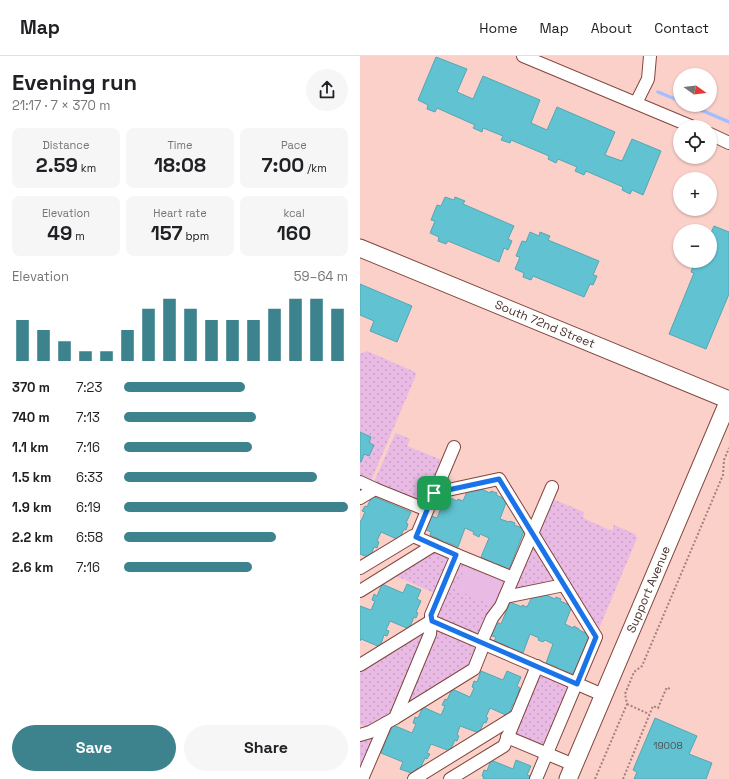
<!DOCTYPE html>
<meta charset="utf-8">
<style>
body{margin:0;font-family:"Space Grotesk",sans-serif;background:#f6f6f6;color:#202124;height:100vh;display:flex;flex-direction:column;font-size:15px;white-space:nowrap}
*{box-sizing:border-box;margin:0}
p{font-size:13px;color:#757577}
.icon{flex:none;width:22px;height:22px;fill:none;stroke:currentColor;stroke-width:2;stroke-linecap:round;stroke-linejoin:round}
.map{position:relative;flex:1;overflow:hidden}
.details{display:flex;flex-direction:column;background:#fff;width:360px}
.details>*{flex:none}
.needle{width:26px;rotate:104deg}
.buttons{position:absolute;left:313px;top:12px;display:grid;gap:8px}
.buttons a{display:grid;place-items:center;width:44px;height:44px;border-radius:50%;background:#fff;box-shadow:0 1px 3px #0004;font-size:20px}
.pin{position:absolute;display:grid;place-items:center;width:34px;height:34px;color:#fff;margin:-17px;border-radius:8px;box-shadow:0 2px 6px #0006}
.round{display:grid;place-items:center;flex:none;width:42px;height:42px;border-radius:21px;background:#f6f6f6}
.head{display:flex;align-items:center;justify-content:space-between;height:68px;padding:0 12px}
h1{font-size:22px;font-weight:700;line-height:30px}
.stats{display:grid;grid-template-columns:repeat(3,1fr);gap:6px;height:68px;padding:4px 12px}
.stats div{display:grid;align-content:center;border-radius:8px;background:#f6f6f6;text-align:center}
.stats b{font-size:20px;font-weight:700}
.stats small{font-size:11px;font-weight:400}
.stats p{font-size:11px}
.chart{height:112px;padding:8px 12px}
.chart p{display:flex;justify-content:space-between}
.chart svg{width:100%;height:72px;margin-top:4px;stroke:#3d838e;stroke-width:6}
.cta{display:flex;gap:8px;margin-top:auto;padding:8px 12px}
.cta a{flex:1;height:46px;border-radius:24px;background:#3d838e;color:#fff;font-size:16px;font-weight:700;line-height:46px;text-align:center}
.cta a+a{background:#f6f6f6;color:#202124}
ul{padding:0 12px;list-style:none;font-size:13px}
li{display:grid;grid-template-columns:64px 48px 1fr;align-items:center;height:30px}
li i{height:10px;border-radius:5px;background:#3d838e}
header{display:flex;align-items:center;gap:24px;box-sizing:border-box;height:56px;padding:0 20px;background:#fff;border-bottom:1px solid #e0e0e0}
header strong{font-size:19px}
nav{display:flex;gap:22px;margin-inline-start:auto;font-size:14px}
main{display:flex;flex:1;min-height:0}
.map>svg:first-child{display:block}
.park{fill:url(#park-dots)}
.garden{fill:#e8bae4}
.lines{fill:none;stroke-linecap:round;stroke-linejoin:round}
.stream{stroke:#a6bdfc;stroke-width:3.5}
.building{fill:#61c2d2;stroke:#54a7b4}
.street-casing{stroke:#81463d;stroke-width:14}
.secondary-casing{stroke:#81463d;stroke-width:19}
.path{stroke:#a4817b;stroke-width:2;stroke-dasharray:2 2;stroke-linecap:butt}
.street{stroke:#fff;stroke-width:12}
.secondary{stroke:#fff;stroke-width:17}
.route-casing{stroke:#fff;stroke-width:8}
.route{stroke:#1a73e8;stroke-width:5}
.labels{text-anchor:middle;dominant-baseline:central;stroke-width:3;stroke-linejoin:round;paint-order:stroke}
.number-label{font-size:10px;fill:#505455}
.street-label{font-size:12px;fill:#4b2f2b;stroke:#fdfdfd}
</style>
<header>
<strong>Map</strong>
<nav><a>Home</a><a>Map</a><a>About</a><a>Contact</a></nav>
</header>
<main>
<section class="details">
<div class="head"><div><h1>Evening run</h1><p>21:17 · 7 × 370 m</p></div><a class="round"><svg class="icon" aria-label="share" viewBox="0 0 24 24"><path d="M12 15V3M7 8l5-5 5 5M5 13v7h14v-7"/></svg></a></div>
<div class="stats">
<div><p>Distance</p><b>2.59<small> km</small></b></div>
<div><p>Time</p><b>18:08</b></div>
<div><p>Pace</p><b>7:00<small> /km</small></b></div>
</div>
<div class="stats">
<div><p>Elevation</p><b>49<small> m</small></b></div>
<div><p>Heart rate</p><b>157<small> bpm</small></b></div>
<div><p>kcal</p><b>160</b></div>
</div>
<div class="chart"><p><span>Elevation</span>59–64 m</p>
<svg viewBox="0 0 160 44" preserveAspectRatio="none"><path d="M5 44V19M15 44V25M25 44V32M35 44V38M45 44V38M55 44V25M65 44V12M75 44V6M85 44V12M95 44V19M105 44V19M115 44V19M125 44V12M135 44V6M145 44V6M155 44V12"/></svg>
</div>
<ul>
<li><b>370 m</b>7:23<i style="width:54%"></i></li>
<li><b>740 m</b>7:13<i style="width:59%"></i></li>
<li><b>1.1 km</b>7:16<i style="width:57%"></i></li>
<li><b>1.5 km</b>6:33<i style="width:86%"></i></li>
<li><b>1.9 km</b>6:19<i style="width:100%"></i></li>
<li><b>2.2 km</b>6:58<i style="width:68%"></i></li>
<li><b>2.6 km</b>7:16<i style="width:57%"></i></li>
</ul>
<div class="cta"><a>Save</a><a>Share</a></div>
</section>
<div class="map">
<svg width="369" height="723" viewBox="0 0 369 723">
<defs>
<pattern id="park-dots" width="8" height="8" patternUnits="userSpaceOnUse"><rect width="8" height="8" fill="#e8bae4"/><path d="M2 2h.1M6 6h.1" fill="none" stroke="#c8a0c4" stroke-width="1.8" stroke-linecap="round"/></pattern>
</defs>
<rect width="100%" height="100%" fill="#fbd0c9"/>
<!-- park -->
<g class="park">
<path d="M7,295L55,316L56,319L11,425L0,424V298Z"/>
<path d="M36,377L50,383L47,390L84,405L68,441L54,446L14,426L35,378Z"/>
<path d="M195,444L224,456L223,462L252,475L254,469L275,478L277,482L238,575L180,485L178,474L192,445Z"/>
<path d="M172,487L199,526L151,537Z"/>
<path d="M76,493L85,498L89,508L74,537L34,519Z"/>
<path d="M107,506L148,526L119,580L75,563L94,512Z"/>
<path d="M65,574L67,578L32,660L7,672L0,668V613Z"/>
<path d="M77,574L114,587L118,592L111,611L50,649L46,642L75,576Z"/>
<path d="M183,618L210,630L184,691L155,679L154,673L179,619Z"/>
<path d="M11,679L16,682L0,714V682Z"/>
</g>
<!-- garden -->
<path class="garden" d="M105,511L143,526L134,549L96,534Z"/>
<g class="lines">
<!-- stream -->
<g class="stream">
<path d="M298,36L320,45"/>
<path d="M329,49L369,66"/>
</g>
</g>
<!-- building -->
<g class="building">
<path d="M76,1L107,13L97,36L113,43L123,20L180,44L171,67L187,74L197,51L255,76L245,99L262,105L272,83L301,95L283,139L272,134L270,138L262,134L263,131L226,115L224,119L215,115L217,111L198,103L196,107L188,103L189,100L151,84L150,87L141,84L143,80L123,72L122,76L113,72L115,69L77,52L75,56L67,53L68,49L58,44Z"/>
<path d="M85,141L94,144L95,141L105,145L103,148L154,170L148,183L152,185L148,194L144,192L139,206L88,185L86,188L78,185L79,181L70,177L75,165L71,164L77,149L81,150Z"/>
<path d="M354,170L369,176V238L346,293L309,278L334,217L331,216L334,207L338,208L339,205H350V179Z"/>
<path d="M170,176L179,180L180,176L190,180L188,184L239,205L233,219L237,220L233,229L230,228L224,241L173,220L171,224L163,221L164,217L155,213L160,201L156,200L162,185L166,186Z"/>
<path d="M0,228L52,250L37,286L10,275L14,265L0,259Z"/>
<path d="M0,376L11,381L9,387L14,389L9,400L4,398L1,406H0Z"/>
<path d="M109,431L118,435L119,432L130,437L131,435L137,437L136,439L147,444L140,463L149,466L150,465L155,467L154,469L165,473L149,513L138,508L137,510L131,508L132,506L121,501L129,482L120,478L119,481L113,478L114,476L105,472L98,491L86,486L85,489L80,486L81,484L70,479L71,476L64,473L69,459L77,462L86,440L97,445L98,443L103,445Z"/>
<path d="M12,440L51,456L46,467L48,468L46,474L44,473L39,484L21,476L17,485L19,486L17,492L14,491L10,502L0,498V465H1L5,456L2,455L5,450L7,451Z"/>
<path d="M22,528L43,537L47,528L61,534L57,543L61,545L56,556L58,557L56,562L54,561L49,573L30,565L26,574L29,575L27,580L24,579L20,591L1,583L0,585V550L11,554L15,545L12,544L14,538L17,540Z"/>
<path d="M174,537L182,541L184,538L195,543L196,541L201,543L200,545L212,550L205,568L213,572L214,570L219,573V574L230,579L214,618L202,614L201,616L196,614L197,611L186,607L193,588L185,584L183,586L178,584L179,582L170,578L163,597L151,592L150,594L145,592L146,590L134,585L136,581L128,579L134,565L141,568L150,546L162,551V549L167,551Z"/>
<path d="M121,615L143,624L147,615L161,621L157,630L160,632L156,643L158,644L156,649L153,648L148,660L130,652L126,661L128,662L126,667L124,666L119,677L100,670L97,679L99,680L97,685L95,684L90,695L71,688L67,697L70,698L67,703L65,702L60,713L57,712L54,718L40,713L43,706L21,697L26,685L24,684L26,679L28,680L33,669L52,677L56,668L53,667L55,661L58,662L63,651L81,659L85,650L82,649L85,643L87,644L92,633L110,641L114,632L112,631L114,625L117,626Z"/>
<path d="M295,662L337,680L329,698L352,707L346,723H274L277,716L273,714Z"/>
<path d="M131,704L153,713L156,704L171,710L167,719L170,720L169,723H123L124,721L122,720L124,714L127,715Z"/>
</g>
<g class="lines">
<defs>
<g id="street">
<path d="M163,0L333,71"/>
<path d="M276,47L288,23L290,0"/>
<path d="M350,78L369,87"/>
<path d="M0,426L15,433"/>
<path d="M74,437L139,423L236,581L176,723"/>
<path d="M0,442L15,433L67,454"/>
<path d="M56,481L94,391"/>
<path d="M97,499L153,522"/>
<path d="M0,512L53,480L97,499L71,559V565L243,639"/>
<path d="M0,535L74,489"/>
<path d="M145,541L204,529"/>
<path d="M121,587L132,562L141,550L192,431"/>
<path d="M0,609L71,565"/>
<path d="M35,662L114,613L124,588"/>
<path d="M0,679L10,676L35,662L70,578L71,565"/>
<path d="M147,681L214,709"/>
<path d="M2,723L26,667"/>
<path d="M54,723L156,660"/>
<path d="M90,723L144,690L177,610"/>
</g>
<g id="secondary">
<path id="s1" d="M0,192L369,344"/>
<path id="s2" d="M208,723L369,344"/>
</g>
</defs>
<!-- street casing -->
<use href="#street" class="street-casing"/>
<!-- secondary casing -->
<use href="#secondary" class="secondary-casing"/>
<!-- path -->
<g class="path">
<path d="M267,648L289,658"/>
<path d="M235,723L267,648L265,638L274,616L282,610L363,419L364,404L369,392"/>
<path d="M263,723L293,650L298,652L306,633L308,634L310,630"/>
</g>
<!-- street -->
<use href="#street" class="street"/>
<!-- secondary -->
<use href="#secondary" class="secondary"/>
</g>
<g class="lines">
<defs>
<path id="route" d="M139,423L236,581L217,628L72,565L71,559L96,499L56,481L74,437Z"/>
</defs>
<!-- route casing -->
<use href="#route" class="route-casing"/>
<!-- route -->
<use href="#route" class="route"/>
</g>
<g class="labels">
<!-- number labels -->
<g class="number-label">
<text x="308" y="689">19008</text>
</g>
<!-- street labels -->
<g class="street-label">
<text stroke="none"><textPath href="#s1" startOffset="200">South 72nd Street</textPath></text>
<text stroke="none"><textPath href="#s2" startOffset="206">Support Avenue</textPath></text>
</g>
</g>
</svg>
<div class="buttons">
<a><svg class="needle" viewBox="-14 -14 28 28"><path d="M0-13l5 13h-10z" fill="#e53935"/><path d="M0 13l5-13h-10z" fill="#757577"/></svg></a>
<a><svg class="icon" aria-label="locate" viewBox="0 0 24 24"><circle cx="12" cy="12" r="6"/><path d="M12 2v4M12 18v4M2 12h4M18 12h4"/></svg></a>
<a>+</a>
<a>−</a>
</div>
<div class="pin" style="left:74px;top:437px;background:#1e9e55"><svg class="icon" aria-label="arrive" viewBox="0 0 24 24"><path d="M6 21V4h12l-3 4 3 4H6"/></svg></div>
</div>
</main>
